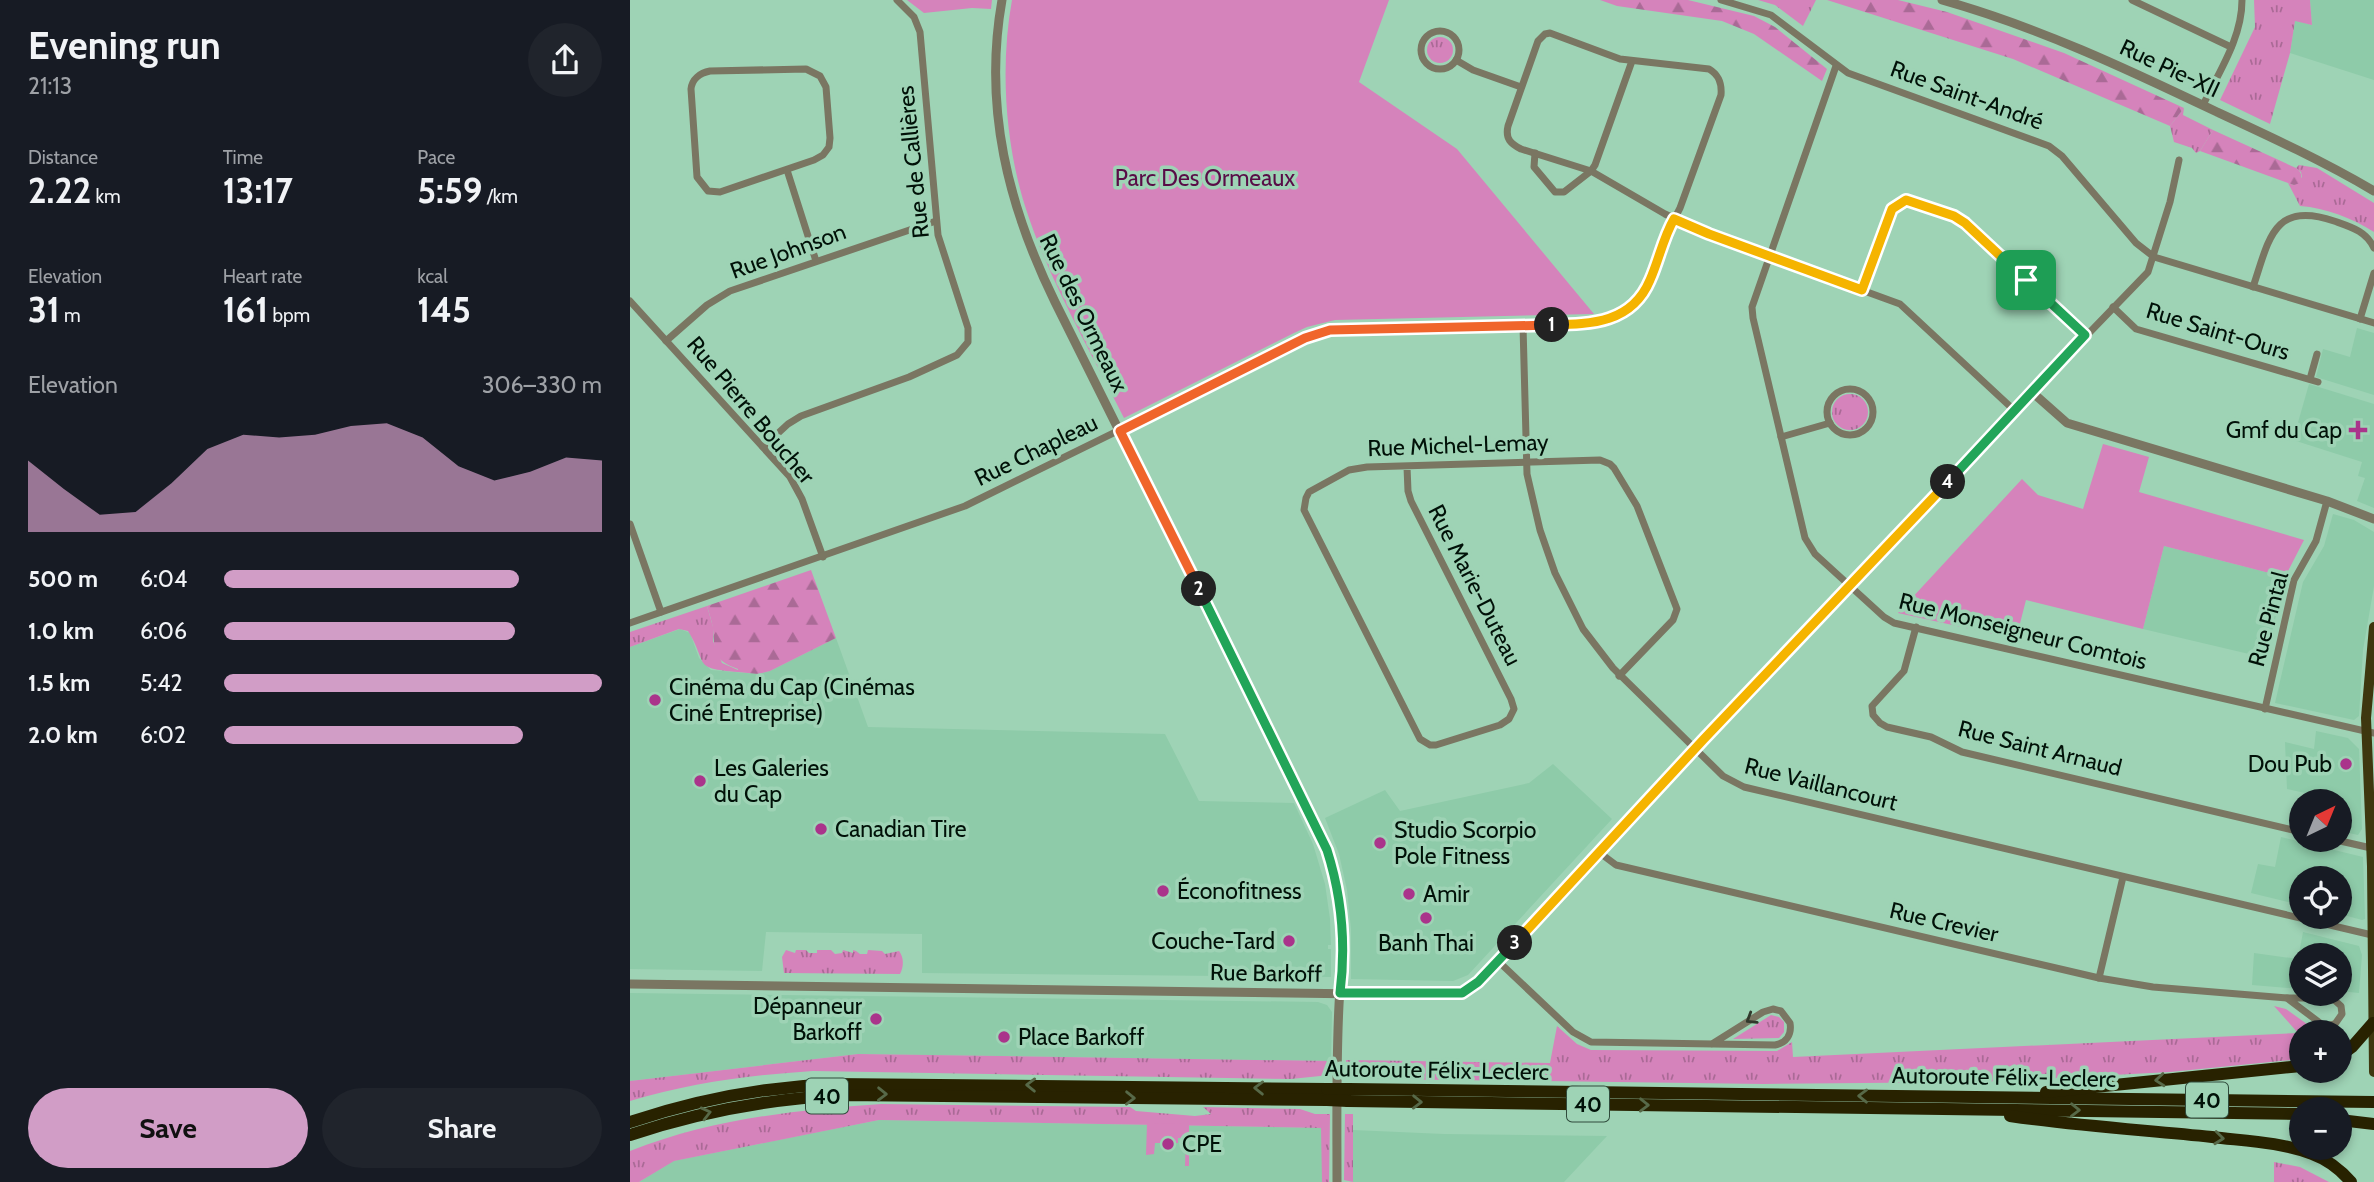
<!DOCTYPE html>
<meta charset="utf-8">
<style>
body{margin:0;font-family:Cabin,sans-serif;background:#20242c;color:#f1f3f6;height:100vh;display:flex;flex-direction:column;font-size:26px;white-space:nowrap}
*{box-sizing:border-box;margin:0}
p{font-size:23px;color:#9ea1a6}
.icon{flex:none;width:38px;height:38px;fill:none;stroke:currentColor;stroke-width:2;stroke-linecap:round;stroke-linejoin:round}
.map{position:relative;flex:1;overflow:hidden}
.sheet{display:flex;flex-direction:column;background:#171b24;width:630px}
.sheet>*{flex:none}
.needle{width:46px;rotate:43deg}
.buttons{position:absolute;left:1659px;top:789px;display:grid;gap:14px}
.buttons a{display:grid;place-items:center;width:63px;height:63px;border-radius:50%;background:#171b24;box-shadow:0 4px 10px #0003;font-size:35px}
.pin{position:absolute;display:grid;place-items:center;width:60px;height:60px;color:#fff;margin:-30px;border-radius:14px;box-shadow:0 4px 10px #0006}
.km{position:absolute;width:35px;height:35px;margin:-18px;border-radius:50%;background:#222;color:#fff;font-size:19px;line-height:35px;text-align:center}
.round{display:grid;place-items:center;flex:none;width:74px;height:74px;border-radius:37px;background:#20242c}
.overview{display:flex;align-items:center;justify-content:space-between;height:119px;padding:0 28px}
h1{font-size:38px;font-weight:700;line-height:52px}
.stats{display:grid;grid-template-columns:repeat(3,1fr);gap:10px;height:119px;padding:7px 28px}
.stats div{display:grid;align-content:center}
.stats b{font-size:35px;font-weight:700}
.stats small{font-size:19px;font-weight:400}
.stats p{font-size:19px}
.chart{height:196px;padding:14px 28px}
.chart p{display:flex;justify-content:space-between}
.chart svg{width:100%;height:126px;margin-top:7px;fill:#d19dc6;opacity:.7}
.primary-button{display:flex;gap:14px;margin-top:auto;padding:14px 28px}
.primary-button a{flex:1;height:80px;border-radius:42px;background:#d19dc6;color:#111;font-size:28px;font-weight:700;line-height:80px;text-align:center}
.primary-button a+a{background:#20242c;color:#f1f3f6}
ul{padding:0 28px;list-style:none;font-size:23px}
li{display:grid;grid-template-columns:112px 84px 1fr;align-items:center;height:52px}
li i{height:18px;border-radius:9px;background:#d19dc6}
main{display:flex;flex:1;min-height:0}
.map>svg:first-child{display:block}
.built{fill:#8ecba9}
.grass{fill:url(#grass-tufts)}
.forest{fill:url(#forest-firs)}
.park{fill:#d583bb}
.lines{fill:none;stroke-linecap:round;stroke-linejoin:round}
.minor{stroke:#7a7662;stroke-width:7}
.tertiary{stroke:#7a7662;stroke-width:9}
.primary{stroke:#3e370f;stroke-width:10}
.motorway{stroke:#282200;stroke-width:12}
.motorway-bridge{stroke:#282200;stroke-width:12}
.oneway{stroke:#31392c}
.oneway2{stroke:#576948}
.split-1-casing{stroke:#fff;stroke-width:14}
.split-2-casing{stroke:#fff;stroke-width:14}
.split-3-casing{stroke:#fff;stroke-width:14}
.split-4-casing{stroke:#fff;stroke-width:14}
.split-5-casing{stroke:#fff;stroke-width:14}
.split-1{stroke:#f5b400;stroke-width:9}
.split-2{stroke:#f0652b;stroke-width:9}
.split-3{stroke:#22a559;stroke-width:9}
.split-4{stroke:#f5b400;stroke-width:9}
.split-5{stroke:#22a559;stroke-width:9}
.poi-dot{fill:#aa348b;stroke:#9ed3b5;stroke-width:2.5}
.labels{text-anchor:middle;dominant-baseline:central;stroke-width:7;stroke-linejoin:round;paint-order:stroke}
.shield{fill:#9ed3b5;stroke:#304b3c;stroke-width:2}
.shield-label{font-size:21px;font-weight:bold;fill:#011108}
.street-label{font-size:23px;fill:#011108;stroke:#9ed3b5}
.park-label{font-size:23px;fill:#590c47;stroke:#9ed3b5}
.poi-label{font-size:23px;fill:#011108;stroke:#9ed3b5;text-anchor:start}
</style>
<main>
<section class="sheet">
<div class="overview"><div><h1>Evening run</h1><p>21:13</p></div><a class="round"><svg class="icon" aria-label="share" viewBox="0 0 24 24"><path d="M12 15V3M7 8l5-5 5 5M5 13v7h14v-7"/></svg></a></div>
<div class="stats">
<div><p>Distance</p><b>2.22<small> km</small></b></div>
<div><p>Time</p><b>13:17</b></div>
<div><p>Pace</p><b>5:59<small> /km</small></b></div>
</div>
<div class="stats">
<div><p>Elevation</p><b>31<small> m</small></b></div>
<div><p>Heart rate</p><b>161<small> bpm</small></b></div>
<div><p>kcal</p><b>145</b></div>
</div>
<div class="chart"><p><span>Elevation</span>306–330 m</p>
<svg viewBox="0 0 160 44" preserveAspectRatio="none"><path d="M0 44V19L10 29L20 38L30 37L40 27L50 15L60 10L70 11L80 10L90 7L100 6L110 11L120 21L130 26L140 23L150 18L160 19V44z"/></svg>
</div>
<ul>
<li><b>500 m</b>6:04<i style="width:78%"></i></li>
<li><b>1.0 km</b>6:06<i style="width:77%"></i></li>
<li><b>1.5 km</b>5:42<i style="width:100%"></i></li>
<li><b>2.0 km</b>6:02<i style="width:79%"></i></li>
</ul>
<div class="primary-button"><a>Save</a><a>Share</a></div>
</section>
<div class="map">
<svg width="1744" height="1182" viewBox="0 0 1744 1182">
<defs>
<pattern id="grass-tufts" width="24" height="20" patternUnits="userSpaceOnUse" patternTransform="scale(1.75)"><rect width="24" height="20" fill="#d583bb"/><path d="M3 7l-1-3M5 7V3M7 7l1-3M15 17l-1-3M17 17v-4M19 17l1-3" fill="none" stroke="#aa6a96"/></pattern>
<pattern id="forest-firs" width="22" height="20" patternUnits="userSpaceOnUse" patternTransform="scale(1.75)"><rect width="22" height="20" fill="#d583bb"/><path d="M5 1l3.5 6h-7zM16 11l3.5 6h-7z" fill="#aa6a96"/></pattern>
</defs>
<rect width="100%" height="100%" fill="#9ed3b5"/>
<!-- built -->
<g class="built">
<path d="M1680,0H1744V80L1660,53L1665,20L1682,25Z"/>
<path d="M1727,328L1744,333V395L1686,377L1693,349L1720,357Z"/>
<path d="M1679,384L1744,404V508L1727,501L1735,478L1728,476L1732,462L1663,440Z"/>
<path d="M1703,514L1724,520L1744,532V586L1733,650L1729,716L1724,720L1645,703L1673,582L1694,546Z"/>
<path d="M1534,546L1655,577L1636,658L1513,629Z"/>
<path d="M50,629L60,633L69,658L81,670L128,674L140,671L206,638L238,727L535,734L569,801L664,803L683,844L695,884L700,919L701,945H698V949H701V977L292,973V934L136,932L132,971L0,969V647Z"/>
<path d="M1686,731L1718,738L1729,749L1732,829L1728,835L1710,831V802L1689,801V796L1657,789L1655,742L1684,749Z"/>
<path d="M923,764L982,819L838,975L823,981L721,979V929L717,890L709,854L695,818L755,790L770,811L899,783Z"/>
<path d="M1651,837L1733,857L1735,919L1732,920L1710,914V878H1671V905L1621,893L1628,864L1645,867Z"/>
<path d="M1673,932L1729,946L1732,955L1729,993L1710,991V956H1671V989L1622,985L1624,953L1668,959Z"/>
<path d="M0,993L688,1002L697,1005L702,1012L701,1061L228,1054L0,1081Z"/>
<path d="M249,1120L692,1128V1182H9L43,1161Z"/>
<path d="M723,1130L814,1134L977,1136L934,1182H723Z"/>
</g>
<!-- grass -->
<g class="grass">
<path d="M1128,0H1186L1173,26L1145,5Z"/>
<path d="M1624,0H1680L1682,25L1665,21L1660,53L1640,124L1590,100L1625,27Z"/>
<circle cx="810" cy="50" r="13"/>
<path d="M1554,108L1553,115L1583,130L1570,151L1566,153L1562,148L1544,142L1540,126Z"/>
<path d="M1669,165L1687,168L1744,203V232C1722,218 1696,208 1670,206L1658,183L1664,185L1672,177L1671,172L1666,168Z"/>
<circle cx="1220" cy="412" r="18"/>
<path d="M77,606L83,627V641L92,663L108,670V672C61,668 79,665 58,631L49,629L0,647V632Z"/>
<path d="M156,950L165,953L166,950H176L179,953H187V950H201L205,954L212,953L213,950L223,953V950L226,951L230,954H237L238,950L252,951L255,954L269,951C274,957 274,967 270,974L154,973L152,957Z"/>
<path d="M1644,1006L1656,1009L1688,1032H1671V1059L1540,1072L1350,1082L1134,1084L753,1079L716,1075V1060L920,1063L927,1026L947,1044L961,1050L1147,1051L1162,1042L1163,1057L1668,1033Z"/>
<path d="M1141,1015L1149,1017L1154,1022V1032L1149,1038L1103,1039Z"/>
<path d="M228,1054L701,1061L700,1075L661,1079L183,1071C120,1075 60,1083 0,1101V1081Z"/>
<path d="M251,1104L500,1107L506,1111L565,1116L581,1114L573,1107L670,1109L685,1114H700L699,1182H692L691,1128L249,1120L44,1161L9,1182H0V1151C81,1119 165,1110 251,1104Z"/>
<path d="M715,1114H723V1182L714,1180Z"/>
<path d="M1644,1162L1670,1167L1699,1182H1644Z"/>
</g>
<!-- forest -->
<g class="forest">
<path d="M970,0H1058L1124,16L1145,27L1197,69L1192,81L1124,34L1092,21L987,6Z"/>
<path d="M1197,0H1268L1317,12L1434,53L1554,108L1540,126L1383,59Z"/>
<path d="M1583,130L1666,168C1672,172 1672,176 1670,183L1664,185L1658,183L1570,151Z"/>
<path d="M181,570L206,638L140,671L128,674L108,672V669C83,660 85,653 83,629C82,621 79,613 77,606Z"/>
</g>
<!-- park -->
<g class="park">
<path d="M277,0H362L361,9L342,8L294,13Z"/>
<path d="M382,0H759L729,82L827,149L964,314L705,320L677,327L664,333L494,418C460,350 418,279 395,206C375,142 370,66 382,0Z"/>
<path d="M1473,444L1519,457L1509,492L1674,540L1655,577L1534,546L1513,629L1396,600L1386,639L1268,613L1392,479L1408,495L1453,509Z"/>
<path d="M517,1123L559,1124V1166H555L556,1138H548V1143H525L524,1154L516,1155Z"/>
</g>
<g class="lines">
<!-- minor -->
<g class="minor">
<path d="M1091,0L1141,15L1218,73L1419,146L1432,156L1506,243L1524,257L1744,323"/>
<path d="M1502,0L1601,47"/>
<circle cx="810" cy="50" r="19"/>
<path d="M826,60L843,70L891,87"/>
<path d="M1206,66L1122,307L1123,318L1175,538L1185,554L1254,617L1264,623L1744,733"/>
<path d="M176,69L190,76L196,87L200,138L199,147L193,155L184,160L90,192L78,191L67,177L61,89C62,79 70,73 80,71Z"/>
<path d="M1573,105C1589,72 1612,38 1612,0"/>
<path d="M905,153L904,167L925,192H934L961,171L965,165L1002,61"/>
<path d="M157,170L186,261"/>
<path d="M1623,287C1639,240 1643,200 1704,221C1721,227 1736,231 1744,248"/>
<path d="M1232,290L1262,209L1269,203L1283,201L1335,223L1455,335"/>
<path d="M0,301L160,477L172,499L193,557"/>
<path d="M1483,307L1506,329L1688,382"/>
<path d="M1730,319L1744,273"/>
<path d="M893,326L897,474L910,530L925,573L953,629L983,668L1093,776L1114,787L1742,935"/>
<path d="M36,341L77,305L100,291L306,221"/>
<path d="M1680,379L1687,354"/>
<circle cx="1220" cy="412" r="23"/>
<path d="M1402,392L1518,272L1540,202L1549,160"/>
<path d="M1151,437L1200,423"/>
<path d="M133,447L158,424L171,416L279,377L327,355L338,342V328L308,235L290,32L284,17L267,0"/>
<path d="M777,467L778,491L781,501L881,699L884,709L879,719L870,725L806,745H800L790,739L674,510L676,498L679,492L719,470L737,467L970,460L980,464L984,468L1007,506L1047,609L1043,620L989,676"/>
<path d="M0,524L31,612"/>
<path d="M0,623L335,506L685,334L700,330L725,328L959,324C1024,314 1024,255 1050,208L1091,95C1092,83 1089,75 1079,69L990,59L920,33L915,34L908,41L878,126C875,139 881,144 891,149L961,171L1035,214C1049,221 1064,228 1078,234L1270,304L1385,411"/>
<path d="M1286,627L1274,671L1242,706L1243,715L1250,723L1257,727L1301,737L1332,752L1671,832"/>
<path d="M1635,709L1664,580L1686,541L1697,501"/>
<path d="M1706,840L1741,848"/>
<path d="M970,853L986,865L1469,978L1523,987L1657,998"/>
<path d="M868,961L943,1032L961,1042L1145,1045C1156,1043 1162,1035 1160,1023L1151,1011L1143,1009L1133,1012L1082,1044"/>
<path d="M1469,978L1493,877"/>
<path d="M1657,998H1702L1711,1006L1712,1014L1705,1024L1694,1026Z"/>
</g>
<!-- tertiary -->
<g class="tertiary">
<path d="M372,0C353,107 378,206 425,302L689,832C715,892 713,942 709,1005C706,1064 707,1123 707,1182"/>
<path d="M1312,0C1408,27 1497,69 1587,112C1641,137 1693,161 1744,191"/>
<path d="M0,984L806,995C841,995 845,985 868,961L1073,740L1402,392L1437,423L1697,501L1744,519"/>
</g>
<!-- primary -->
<path class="primary" d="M1744,627L1736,718L1742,866L1744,1072"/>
<!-- motorway -->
<g class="motorway">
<path d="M1710,1056L1722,1047L1743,1023"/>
<path d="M719,1089L1744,1102"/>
<path d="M1416,1092L1671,1066"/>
<path d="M718,1101L1671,1114"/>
<path d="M1380,1116C1448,1126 1515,1130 1582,1137C1615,1141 1651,1142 1682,1154C1698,1160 1710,1169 1721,1182"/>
<path d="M1710,1120L1744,1124"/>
<path d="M0,1122C66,1100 133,1087 203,1084L697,1089"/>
<path d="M0,1135C69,1112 139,1099 212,1095L697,1100"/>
</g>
<!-- motorway-bridge -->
<g class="motorway-bridge">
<path d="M697,1089H719"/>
<path d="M697,1100L718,1101"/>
</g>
</g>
<!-- one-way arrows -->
<defs><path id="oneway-chevron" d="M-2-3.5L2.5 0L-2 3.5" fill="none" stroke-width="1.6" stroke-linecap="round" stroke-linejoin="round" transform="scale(1.75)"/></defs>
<use class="oneway" href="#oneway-chevron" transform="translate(1121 1019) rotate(148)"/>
<g class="oneway2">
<use href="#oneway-chevron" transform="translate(1530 1080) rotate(175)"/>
<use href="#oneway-chevron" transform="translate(401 1085) rotate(-179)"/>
<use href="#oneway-chevron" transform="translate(629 1088) rotate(-179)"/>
<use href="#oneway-chevron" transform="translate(252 1094) rotate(1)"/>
<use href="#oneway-chevron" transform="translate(1233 1096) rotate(-179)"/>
<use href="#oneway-chevron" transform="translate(500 1098) rotate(1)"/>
<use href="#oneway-chevron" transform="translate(787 1102) rotate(1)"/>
<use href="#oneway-chevron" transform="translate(1014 1105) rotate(1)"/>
<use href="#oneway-chevron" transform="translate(1445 1110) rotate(1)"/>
<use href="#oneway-chevron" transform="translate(76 1113) rotate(-14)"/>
<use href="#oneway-chevron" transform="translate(1589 1138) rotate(6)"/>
</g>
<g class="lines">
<defs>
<path id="split-1" d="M922,325C962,324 1002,323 1020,280C1029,260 1033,238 1044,219L1079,234L1232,290L1262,209L1276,200L1324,216L1335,223L1396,280"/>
<path id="split-2" d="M569,589L490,431L675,338L700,330L922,325"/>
<path id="split-3" d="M569,589L697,850C712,897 716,945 710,993H832L848,982L885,943"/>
<path id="split-4" d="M885,943L1073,740L1318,482"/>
<path id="split-5" d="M1318,482L1455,335L1396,280"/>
</defs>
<!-- split-1 casing -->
<use href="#split-1" class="split-1-casing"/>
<!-- split-2 casing -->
<use href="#split-2" class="split-2-casing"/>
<!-- split-3 casing -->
<use href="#split-3" class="split-3-casing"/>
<!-- split-4 casing -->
<use href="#split-4" class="split-4-casing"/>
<!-- split-5 casing -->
<use href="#split-5" class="split-5-casing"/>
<!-- split-1 -->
<use href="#split-1" class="split-1"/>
<!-- split-2 -->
<use href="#split-2" class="split-2"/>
<!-- split-3 -->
<use href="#split-3" class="split-3"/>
<!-- split-4 -->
<use href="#split-4" class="split-4"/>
<!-- split-5 -->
<use href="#split-5" class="split-5"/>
</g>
<!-- markers -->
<g class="poi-dot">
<path d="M1724.5 419.5h7v7h7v7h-7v7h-7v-7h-7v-7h7z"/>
<circle cx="25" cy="700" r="7"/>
<circle cx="1716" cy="764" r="7"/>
<circle cx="70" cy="781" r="7"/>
<circle cx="191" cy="829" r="7"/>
<circle cx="750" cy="843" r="7"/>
<circle cx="533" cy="891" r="7"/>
<circle cx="779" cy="894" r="7"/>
<circle cx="796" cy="918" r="7"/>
<circle cx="659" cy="941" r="7"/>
<circle cx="246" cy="1019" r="7"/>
<circle cx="374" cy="1037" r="7"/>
<circle cx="538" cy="1144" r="7"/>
</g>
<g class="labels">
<!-- shield labels -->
<g class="shield">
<rect x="176" y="1078.5" width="42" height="35" rx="5"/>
<rect x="1556" y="1082.5" width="42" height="35" rx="5"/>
<rect x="937" y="1086.5" width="42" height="35" rx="5"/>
</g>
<g class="shield-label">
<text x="197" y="1096">40</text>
<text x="1577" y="1100">40</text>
<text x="958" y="1104">40</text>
</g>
<!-- street labels -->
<g class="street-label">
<text transform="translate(1540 68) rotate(25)">Rue Pie-XII</text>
<text transform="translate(1337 95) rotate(20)">Rue Saint-André</text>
<text transform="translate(283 162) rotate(-96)">Rue de Callières</text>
<text transform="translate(158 251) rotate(-20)">Rue Johnson</text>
<text transform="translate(454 313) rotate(64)">Rue des Ormeaux</text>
<text transform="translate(1588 331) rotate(17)">Rue Saint-Ours</text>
<text transform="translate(121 410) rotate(50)">Rue Pierre Boucher</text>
<text transform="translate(828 445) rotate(-2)">Rue Michel-Lemay</text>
<text transform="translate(406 450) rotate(-26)">Rue Chapleau</text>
<text transform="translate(845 585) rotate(63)">Rue Marie-Duteau</text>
<text transform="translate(1638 619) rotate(-75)">Rue Pintal</text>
<text transform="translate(1393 631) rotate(14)">Rue Monseigneur Comtois</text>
<text transform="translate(1410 748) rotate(14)">Rue Saint Arnaud</text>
<text transform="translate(1191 784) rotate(14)">Rue Vaillancourt</text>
<text transform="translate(1314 922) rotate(13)">Rue Crevier</text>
<text transform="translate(636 973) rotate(1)">Rue Barkoff</text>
<text transform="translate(807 1070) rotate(1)">Autoroute Félix-Leclerc</text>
<text transform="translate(1374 1077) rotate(1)">Autoroute Félix-Leclerc</text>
</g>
<!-- park labels -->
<g class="park-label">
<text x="575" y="178">Parc Des Ormeaux</text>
</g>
<!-- poi labels -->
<g class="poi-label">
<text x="1712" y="430" text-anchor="end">Gmf du Cap</text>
<text x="39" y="687">Cinéma du Cap (Cinémas<tspan x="39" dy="26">Ciné Entreprise)</tspan></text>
<text x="1702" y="764" text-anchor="end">Dou Pub</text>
<text x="84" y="768">Les Galeries<tspan x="84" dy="26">du Cap</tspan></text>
<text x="205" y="829">Canadian Tire</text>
<text x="764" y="830">Studio Scorpio<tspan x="764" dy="26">Pole Fitness</tspan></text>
<text x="547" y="891">Éconofitness</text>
<text x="793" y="894">Amir</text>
<text x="645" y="941" text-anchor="end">Couche-Tard</text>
<text x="796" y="943" text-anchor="middle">Banh Thai</text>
<text x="232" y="1006" text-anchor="end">Dépanneur<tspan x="232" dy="26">Barkoff</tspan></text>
<text x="388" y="1037">Place Barkoff</text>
<text x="552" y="1144">CPE</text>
</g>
</g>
</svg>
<div class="buttons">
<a><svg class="needle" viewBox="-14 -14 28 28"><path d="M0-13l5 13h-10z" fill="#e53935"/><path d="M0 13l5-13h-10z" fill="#9ea1a6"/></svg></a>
<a><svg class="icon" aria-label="locate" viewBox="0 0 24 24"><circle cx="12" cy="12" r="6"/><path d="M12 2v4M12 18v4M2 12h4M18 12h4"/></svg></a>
<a><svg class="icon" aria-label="layers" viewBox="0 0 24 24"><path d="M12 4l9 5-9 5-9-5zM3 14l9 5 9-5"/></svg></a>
<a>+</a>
<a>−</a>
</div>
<div class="pin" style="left:1396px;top:280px;background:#1e9e55"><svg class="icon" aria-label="arrive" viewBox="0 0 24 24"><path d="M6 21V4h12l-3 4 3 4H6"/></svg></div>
<b class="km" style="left:922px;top:325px">1</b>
<b class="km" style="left:569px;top:589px">2</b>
<b class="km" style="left:885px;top:943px">3</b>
<b class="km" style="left:1318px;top:482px">4</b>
</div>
</main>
